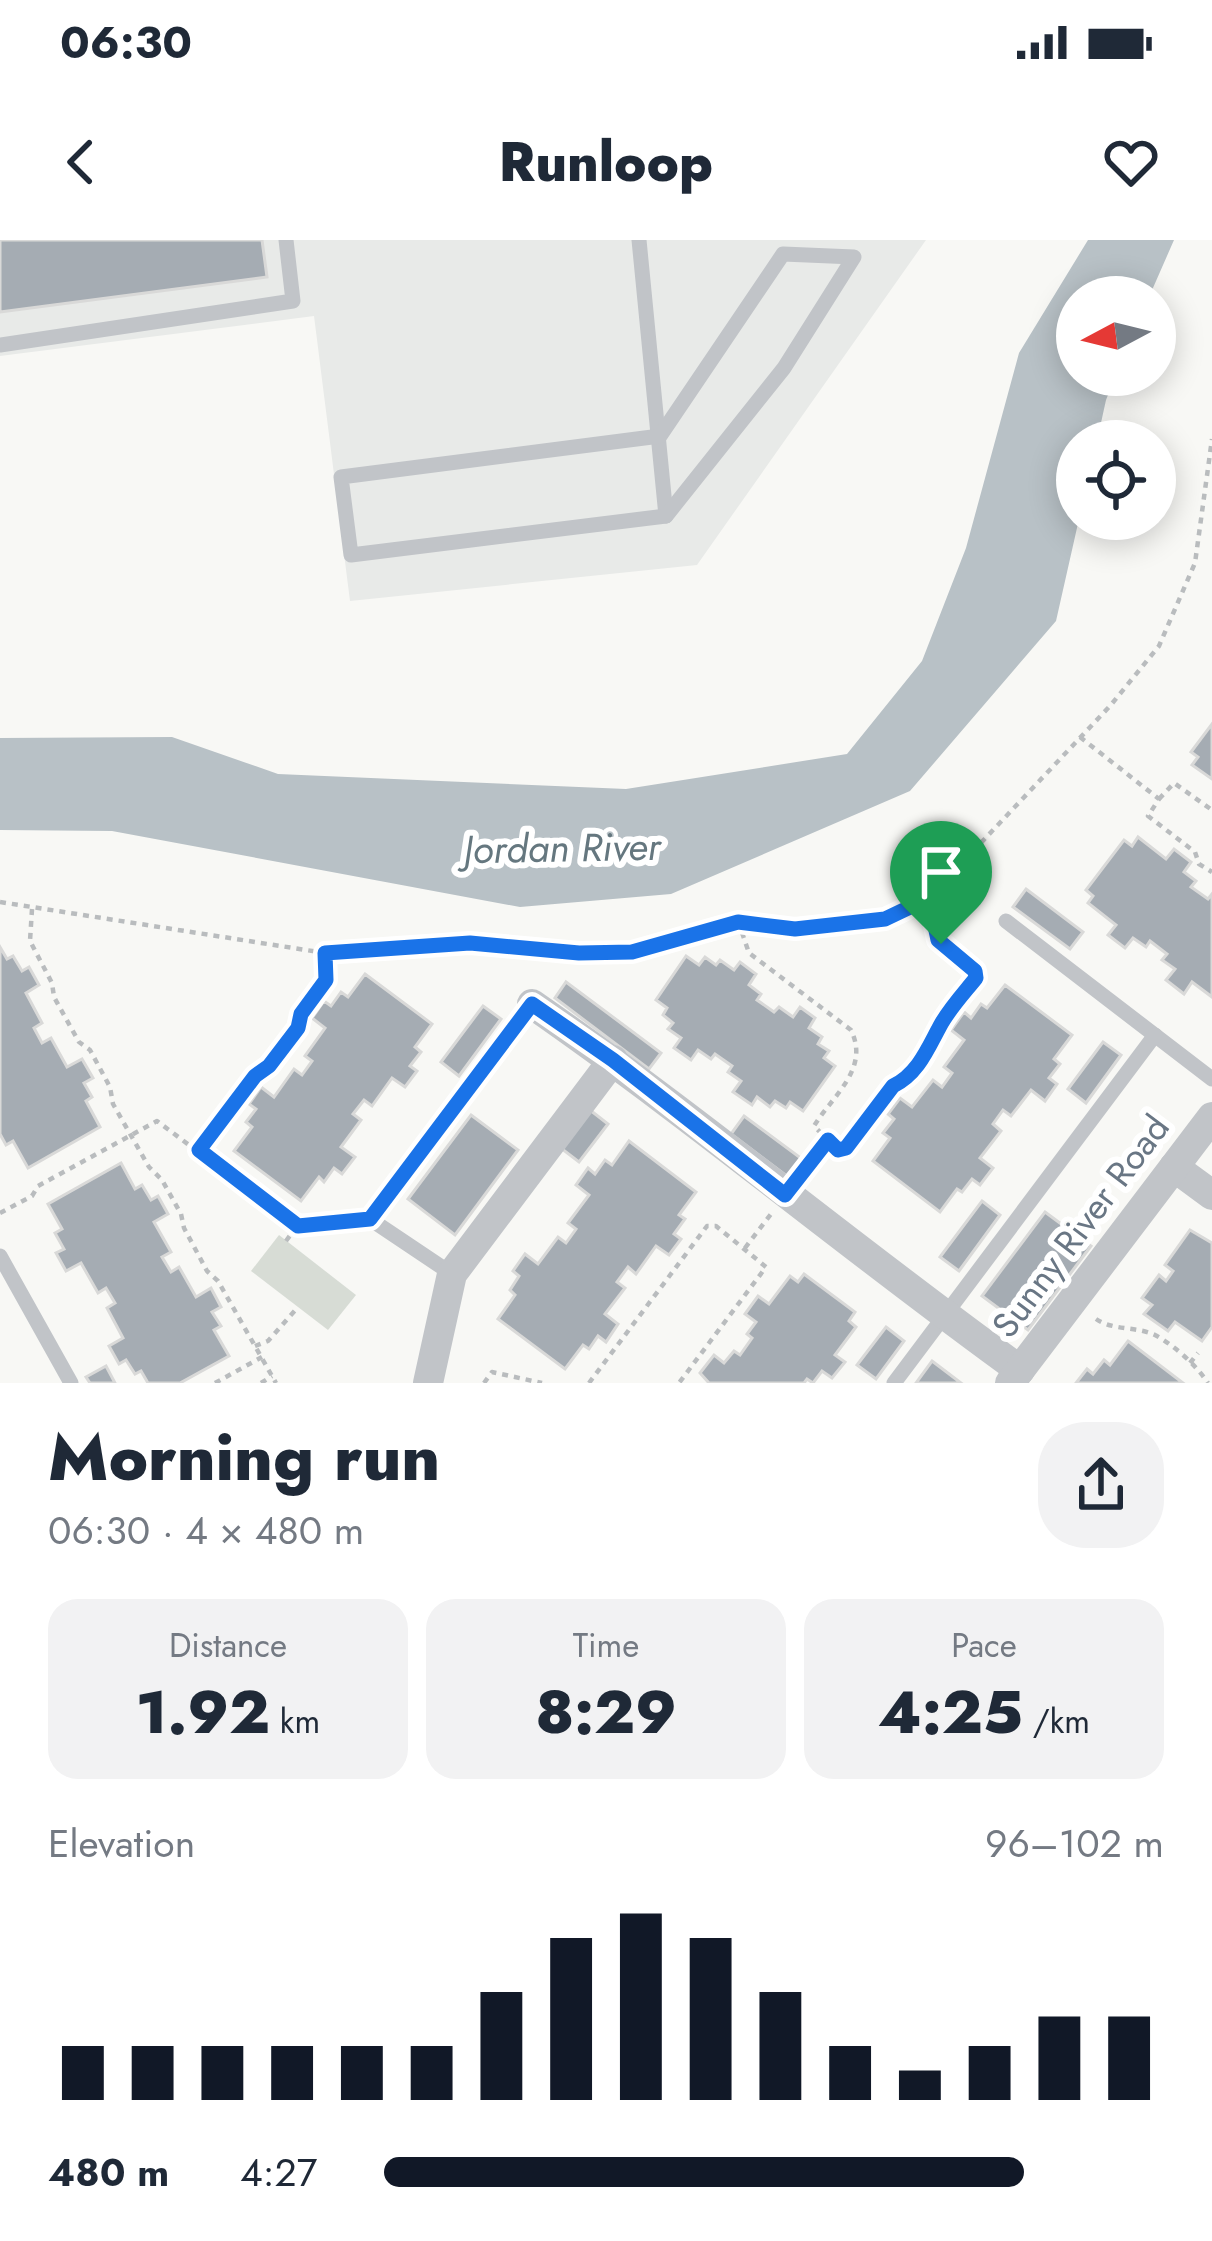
<!DOCTYPE html>
<meta charset="utf-8">
<style>
body{margin:0;font-family:Jost,sans-serif;background:#f2f2f3;color:#1f2937;height:100vh;display:flex;flex-direction:column;font-size:45px;white-space:nowrap}
*{box-sizing:border-box;margin:0}
p{font-size:39px;color:#747a83}
.icon{flex:none;width:66px;height:66px;fill:none;stroke:currentColor;stroke-width:2;stroke-linecap:round;stroke-linejoin:round}
.map{position:relative;height:1143px;overflow:hidden}
.side{display:flex;flex-direction:column;background:#fff;flex:1}
.side>*{flex:none}
.needle{width:78px;rotate:263deg}
.tools{position:absolute;left:1056px;top:36px;display:grid;gap:24px}
.tools a{display:grid;place-items:center;width:120px;height:120px;border-radius:50%;background:#fff;box-shadow:0 6px 30px #0003;font-size:60px}
.pin{position:absolute;display:grid;place-items:center;width:102px;height:102px;color:#fff;margin:-123px -51px;border-radius:50% 50% 50% 0;rotate:-45deg;box-shadow:0 0 12px #0007}
.pin .icon{rotate:45deg}
.round{display:grid;place-items:center;flex:none;width:126px;height:126px;border-radius:48px;background:#f2f2f3}
.overview{display:flex;align-items:center;justify-content:space-between;height:204px;padding:0 48px}
h1{font-size:66px;font-weight:800;line-height:90px}
.figures{display:grid;grid-template-columns:repeat(3,1fr);gap:18px;height:204px;padding:12px 48px}
.figures div{display:grid;align-content:center;border-radius:30px;background:#f2f2f3;text-align:center}
.figures b{font-size:60px;font-weight:800}
.figures small{font-size:33px;font-weight:400}
.figures p{font-size:33px}
.chart{height:336px;padding:24px 48px}
.chart p{display:flex;justify-content:space-between}
.chart svg{width:100%;height:216px;margin-top:12px;stroke:#111827;stroke-width:6}
ul{padding:0 48px;list-style:none;font-size:39px}
li{display:grid;grid-template-columns:192px 144px 1fr;align-items:center;height:90px}
li i{height:30px;border-radius:15px;background:#111827}
.status{display:flex;justify-content:space-between;align-items:center;height:84px;padding:0 60px;background:#fff;direction:ltr}
.status svg{height:33px;fill:currentColor}
header{display:flex;justify-content:space-between;align-items:center;height:156px;padding:0 48px;background:#fff;font-size:54px;font-weight:800}
.map>svg:first-child{display:block}
.built{fill:#e8eae8}
.green{fill:#d7dcd5}
.water{fill:#b8c1c6}
.building{fill:#a5acb3;stroke:#d9d9d8;stroke-width:3}
.lines{fill:none;stroke-linecap:round;stroke-linejoin:round}
.path{stroke:#b9bcbe;stroke-width:4.5;stroke-dasharray:6 6;stroke-linecap:butt}
.lane{stroke:#c1c4c8;stroke-width:15}
.street{stroke:#c1c4c8;stroke-width:30}
.route-casing{stroke:#fff;stroke-width:24}
.route{stroke:#1a73e8;stroke-width:15}
.labels{text-anchor:middle;dominant-baseline:central;stroke-width:12;stroke-linejoin:round;paint-order:stroke}
.street-label{font-size:36px;fill:#697684;stroke:#fff}
.water-label{font-size:39px;font-style:italic;fill:#65777f;stroke:#fff}
</style>
<div class="status"><b>06:30</b><svg viewBox="0 0 49 12"><path d="M0 12V9h3v3zM5 12V6h3v6zM10 12V3h3v9zM15 12V0h3v12zM26 1h20v11H26zM47 4h2v5h-2z"/></svg></div>
<header><svg class="icon" aria-label="back" viewBox="0 0 24 24"><path d="M15 5l-7 7 7 7"/></svg>Runloop<svg class="icon" aria-label="heart" viewBox="0 0 24 24"><path d="M12 20l-8-8c-3-5 5-10 8-4 3-6 11-1 8 4z"/></svg></header>
<div class="map">
<svg width="1212" height="1143" viewBox="0 0 1212 1143">
<rect width="100%" height="100%" fill="#f8f8f5"/>
<!-- built -->
<path class="built" d="M0,0H926L697,325L350,361L314,76L0,116Z"/>
<!-- green -->
<path class="green" d="M279,995L356,1055L328,1090L251,1031Z"/>
<!-- water -->
<path class="water" d="M1088,0H1174L1149,57H1077V135H1116L1106,160L1097,201H1077L1079,279L1056,381L910,551L671,654L520,667L112,591L0,590V498L172,497L278,534L626,549L847,514L922,421L966,308L1019,113Z"/>
<!-- building -->
<g class="building">
<path d="M0,0H262L267,37L0,72Z"/>
<path d="M1212,484V539L1192,525L1198,517L1191,512Z"/>
<path d="M1138,597L1166,619L1174,609L1191,622L1184,632L1196,641L1191,647L1208,659L1212,654V757L1192,742L1184,754L1166,740L1175,729L1162,720L1167,714L1150,701L1146,707L1133,698L1125,708L1108,695L1116,685L1088,663L1093,656L1086,650L1124,600L1132,606Z"/>
<path d="M1026,649L1083,692L1070,709L1013,667Z"/>
<path d="M0,707L7,719L13,716L22,731L29,727L39,745L26,753L42,783L34,788L42,803L51,798L67,827L82,819L93,838L84,843L92,857L86,861L100,887L28,928L13,901L6,905L0,894Z"/>
<path d="M686,716L699,725L705,717L716,725L720,720L734,730L740,722L756,734L749,745L761,754L757,760L774,772L779,767L793,777L800,767L815,778L809,788L822,797L818,804L829,811L824,818L835,826L803,871L790,862L786,868L775,861L770,867L757,857L752,865L733,852L741,841L728,832L732,826L715,814L711,819L698,810L691,820L674,808L681,798L668,789L673,783L663,775L667,768L656,760Z"/>
<path d="M365,734L432,784L415,807L421,812L410,826L417,831L405,847L392,838L372,866L364,860L353,874L361,880L341,907L355,917L342,934L334,928L324,942L319,937L301,961L234,911L252,887L246,882L256,869L249,864L261,847L274,857L294,829L302,835L312,821L305,816L325,788L312,778L324,761L331,766L341,752L348,757Z"/>
<path d="M566,742L661,813L649,829L555,758Z"/>
<path d="M1005,745L1072,795L1054,819L1060,824L1049,838L1057,844L1045,861L1031,850L1011,876L1003,870L993,884L1001,891L980,918L993,928L980,945L972,939L962,952L957,949L940,972L873,921L890,898L883,893L894,879L888,874L900,858L912,867L933,840L942,847L952,833L944,827L964,800L951,790L964,772L971,778L981,764L987,768Z"/>
<path d="M483,766L501,779L459,836L441,822Z"/>
<path d="M1103,802L1121,815L1086,863L1068,849Z"/>
<path d="M590,870L608,884L579,922L562,909Z"/>
<path d="M471,875L518,910L455,995L408,959Z"/>
<path d="M744,876L802,919L788,937L731,894Z"/>
<path d="M629,901L696,952L679,975L685,979L674,994L681,999L669,1015L656,1006L636,1034L628,1027L617,1042L625,1048L605,1074L618,1084L606,1102L598,1096L589,1109L583,1105L565,1129L498,1079L515,1055L510,1050L519,1036L513,1031L525,1014L538,1024L558,997L566,1003L576,989L568,983L589,955L576,945L588,928L595,934L605,920L612,925Z"/>
<path d="M121,923L135,949L142,945L151,960L158,956L168,974L154,982L171,1012L162,1017L171,1032L179,1027L196,1057L211,1048L221,1067L212,1072L221,1086L214,1090L229,1116L180,1143H148L141,1131L135,1134L126,1120L119,1124L109,1106L123,1098L107,1068L115,1063L106,1048L98,1053L81,1023L66,1031L56,1013L64,1009L55,993L62,989L48,964Z"/>
<path d="M982,961L1000,975L959,1031L940,1017Z"/>
<path d="M1045,972L1091,1006L1028,1090L982,1056Z"/>
<path d="M1190,990L1212,1003V1087L1202,1101L1175,1082L1168,1091L1144,1074L1152,1065L1142,1058L1159,1035L1166,1041L1173,1031L1165,1025Z"/>
<path d="M804,1034L855,1072L849,1081L856,1087L835,1115L845,1122L832,1138L822,1131L813,1143L807,1139L804,1143H709L700,1133L714,1115L724,1123L734,1111L740,1115L752,1098L747,1094L756,1082L745,1074L758,1056L769,1064L790,1036L798,1042Z"/>
<path d="M886,1087L904,1101L876,1139L857,1125Z"/>
<path d="M1128,1101L1183,1143H1076L1087,1129L1093,1134L1104,1120L1110,1125Z"/>
<path d="M932,1121L961,1143H916Z"/>
<path d="M106,1126L115,1143H90L86,1137Z"/>
</g>
<g class="lines">
<!-- path -->
<g class="path">
<path d="M1080,497L1159,559L1148,576L1195,612L1199,624L1212,632"/>
<path d="M1159,559L1174,543L1212,570"/>
<path d="M0,662L325,713L469,702L579,713L632,712L738,681L795,689L885,679L929,658L1110,466L1159,406L1195,323L1212,199"/>
<path d="M32,669L30,701L52,743L54,757L79,802L90,810L110,847L113,864L149,927L162,940L181,974L184,988L207,1031L218,1041L276,1143"/>
<path d="M738,681L749,713L851,790C870,829 833,855 814,886L828,900"/>
<path d="M200,909L255,835L269,826L298,788L301,774L326,740L325,713"/>
<path d="M803,932L828,900L838,909L846,908L893,846C919,833 927,808 940,786C949,769 964,753 976,738L975,731L941,705L929,658"/>
<path d="M0,973L32,956L38,946L157,881L297,986L347,983"/>
<path d="M286,1001L297,986"/>
<path d="M745,1008L771,974"/>
<path d="M1096,1079C1114,1091 1136,1086 1155,1095C1174,1105 1197,1126 1208,1143"/>
<path d="M255,1106L268,1101L298,1067"/>
<path d="M1190,1123L1198,1113"/>
<path d="M215,1143L262,1117"/>
<path d="M261,1143L272,1136"/>
<path d="M484,1143L492,1132L542,1143"/>
<path d="M589,1143L707,986H716L766,1027L679,1143"/>
</g>
<!-- lane -->
<g class="lane">
<path d="M639,0L666,276"/>
<path d="M783,14L854,17L784,128L666,276L351,315L341,237L660,196Z"/>
<path d="M0,105L293,61L286,0"/>
<path d="M1006,681L1212,839"/>
<path d="M0,1016L71,1143"/>
<path d="M452,1034L370,979L532,764"/>
<path d="M894,1143L1155,795"/>
</g>
<!-- street -->
<g class="street">
<path d="M532,764C699,880 855,1011 1020,1130"/>
<path d="M1174,927L1212,955"/>
<path d="M428,1143L452,1034L613,820"/>
<path d="M1010,1143L1212,877"/>
</g>
</g>
<g class="lines">
<defs>
<path id="route" d="M929,658L938,700L975,731L976,738C964,753 949,769 940,786C928,808 918,834 893,846L846,908L838,910L828,900L785,955L613,820L532,764L370,979L298,986L199,910L255,836L269,826L298,788L301,774L326,740L325,713L470,703L579,713L632,712L738,682L795,689L885,679Z"/>
</defs>
<!-- route casing -->
<use href="#route" class="route-casing"/>
<!-- route -->
<use href="#route" class="route"/>
</g>
<g class="labels">
<!-- street labels -->
<g class="street-label">
<text transform="translate(1080 986) rotate(-53)">Sunny River Road</text>
</g>
<!-- water labels -->
<g class="water-label">
<text transform="translate(562 608) rotate(-1)">Jordan River</text>
</g>
</g>
</svg>
<div class="tools">
<a><svg class="needle" viewBox="-14 -14 28 28"><path d="M0-13l5 13h-10z" fill="#e53935"/><path d="M0 13l5-13h-10z" fill="#747a83"/></svg></a>
<a><svg class="icon" aria-label="locate" viewBox="0 0 24 24"><circle cx="12" cy="12" r="6"/><path d="M12 2v4M12 18v4M2 12h4M18 12h4"/></svg></a>
</div>
<div class="pin" style="left:941px;top:704px;background:#1e9e55"><svg class="icon" aria-label="arrive" viewBox="0 0 24 24"><path d="M6 21V4h12l-3 4 3 4H6"/></svg></div>
</div>
<section class="side">
<div class="overview"><div><h1>Morning run</h1><p>06:30 · 4 × 480 m</p></div><a class="round"><svg class="icon" aria-label="share" viewBox="0 0 24 24"><path d="M12 15V3M7 8l5-5 5 5M5 13v7h14v-7"/></svg></a></div>
<div class="figures">
<div><p>Distance</p><b>1.92<small> km</small></b></div>
<div><p>Time</p><b>8:29</b></div>
<div><p>Pace</p><b>4:25<small> /km</small></b></div>
</div>
<div class="chart"><p><span>Elevation</span>96–102 m</p>
<svg viewBox="0 0 160 44" preserveAspectRatio="none"><path d="M5 44V33M15 44V33M25 44V33M35 44V33M45 44V33M55 44V33M65 44V22M75 44V11M85 44V6M95 44V11M105 44V22M115 44V33M125 44V38M135 44V33M145 44V27M155 44V27"/></svg>
</div>
<ul>
<li><b>480 m</b>4:27<i style="width:82%"></i></li>
</ul>
</section>
